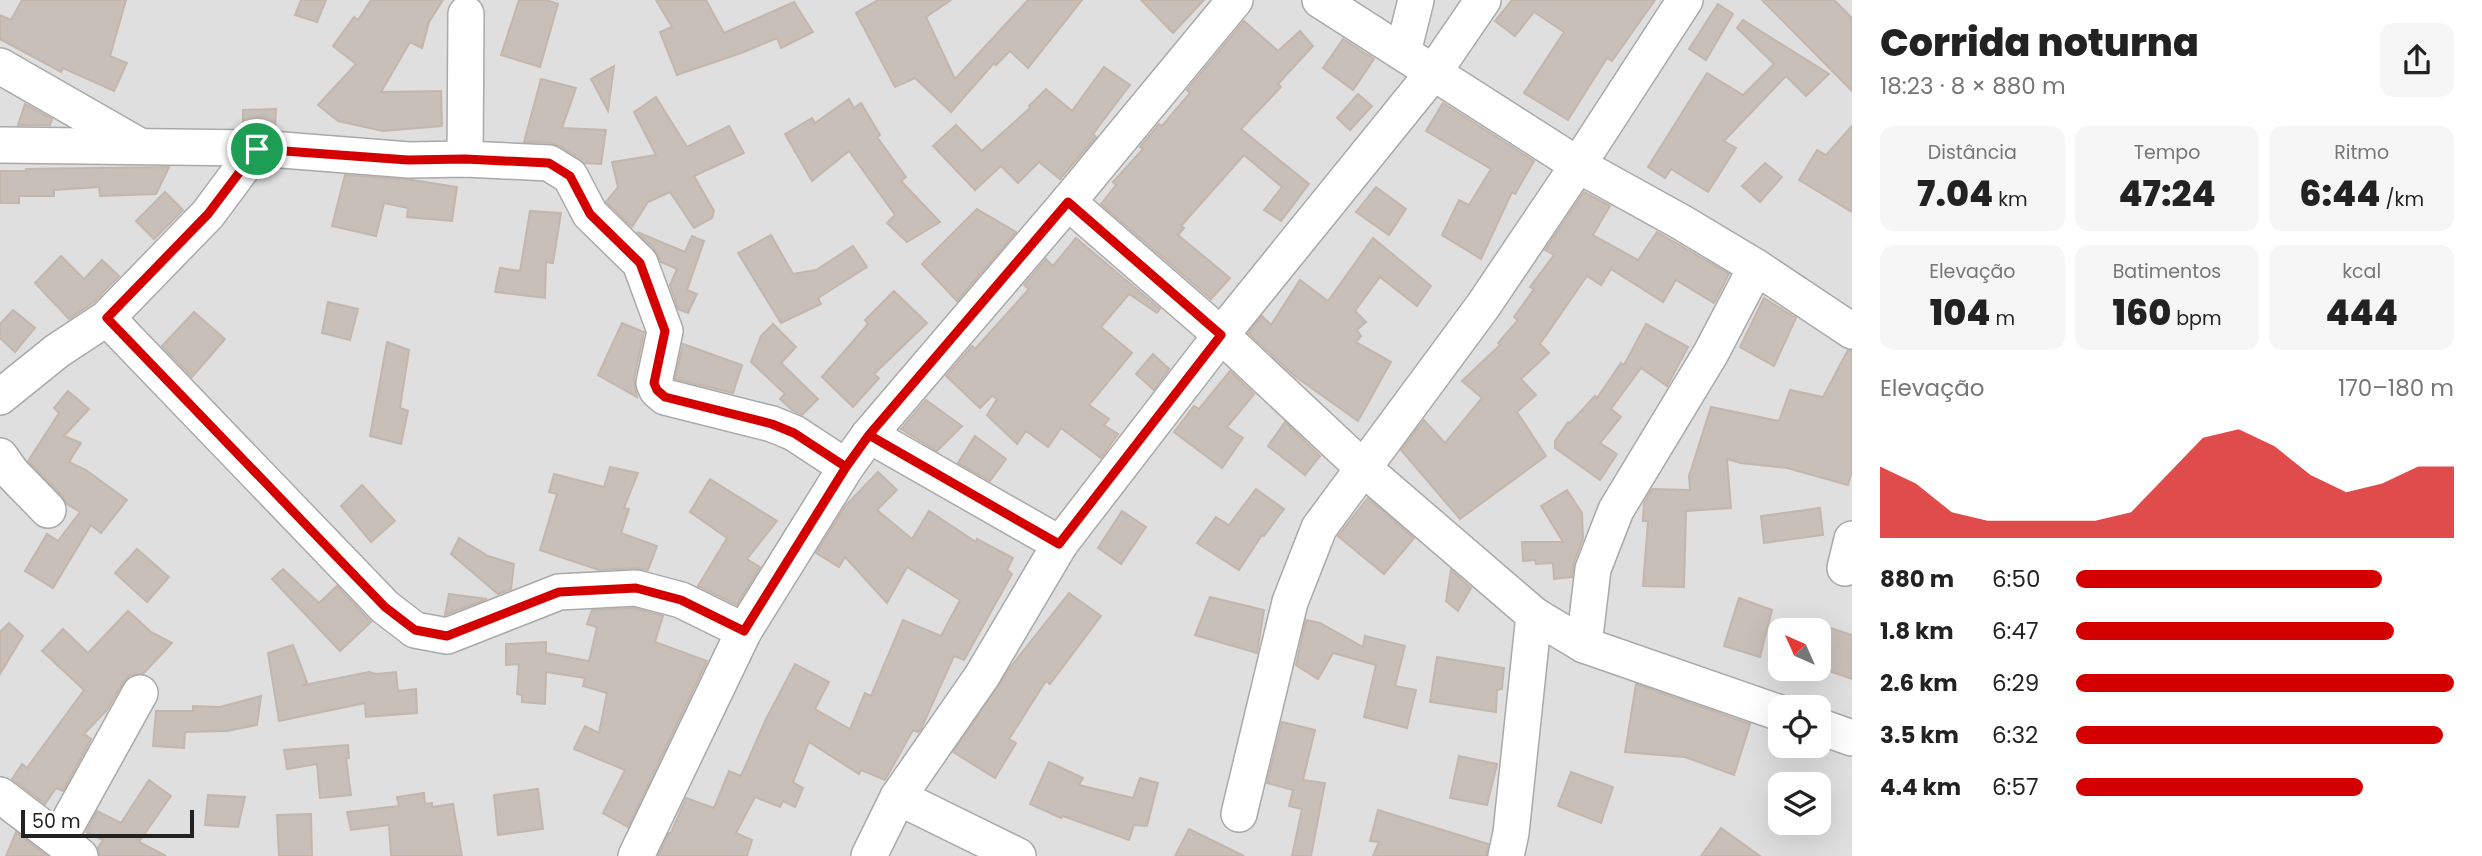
<!DOCTYPE html>
<html lang="pt">
<meta charset="utf-8">
<style>
body{margin:0;font-family:Poppins,sans-serif;background:#f6f6f6;color:#222;height:100vh;display:flex;flex-direction:column;font-size:26px;white-space:nowrap}
*{box-sizing:border-box;margin:0}
p{font-size:23px;color:#767676}
.icon{flex:none;width:38px;height:38px;fill:none;stroke:currentColor;stroke-width:2;stroke-linecap:round;stroke-linejoin:round}
.map{position:relative;flex:1;overflow:hidden}
.sheet{display:flex;flex-direction:column;background:#fff;width:630px}
.sheet>*{flex:none}
.needle{width:46px;rotate:315deg}
.controls{position:absolute;left:1768px;top:618px;display:grid;gap:14px}
.controls a{display:grid;place-items:center;width:63px;height:63px;border-radius:14px;background:#fff;box-shadow:0 7px 28px #0002;font-size:35px}
.scale{position:absolute;left:21px;bottom:18px;width:173px;box-sizing:border-box;padding-left:7px;border:4px solid #222;border-top:0;font-size:19px;line-height:24px;white-space:nowrap;color:#222;-webkit-text-stroke:5px #fff;paint-order:stroke}
.pin{position:absolute;display:grid;place-items:center;width:60px;height:60px;color:#fff;margin:-30px;border:4px solid #fff;border-radius:50%;box-shadow:0 2px 7px #0007}
.round{display:grid;place-items:center;flex:none;width:74px;height:74px;border-radius:14px;background:#f6f6f6}
.head{display:flex;align-items:center;justify-content:space-between;height:119px;padding:0 28px}
h1{font-size:38px;font-weight:800;line-height:52px}
.figures{display:grid;grid-template-columns:repeat(3,1fr);gap:10px;height:119px;padding:7px 28px}
.figures div{display:grid;align-content:center;border-radius:14px;background:#f6f6f6;text-align:center}
.figures b{font-size:35px;font-weight:800}
.figures small{font-size:19px;font-weight:400}
.figures p{font-size:19px}
.chart{height:196px;padding:14px 28px}
.chart p{display:flex;justify-content:space-between}
.chart svg{width:100%;height:126px;margin-top:7px;fill:#d40000;opacity:.7}
ul{padding:0 28px;list-style:none;font-size:23px}
li{display:grid;grid-template-columns:112px 84px 1fr;align-items:center;height:52px}
li i{height:18px;border-radius:9px;background:#d40000}
main{display:flex;flex:1;min-height:0}
.map>svg:first-child{display:block}
.residential{fill:#e0dfdf;fill-rule:evenodd}
.building{fill:#c7bfb8;stroke:#c4b6ab;stroke-width:2}
.lines{fill:none;stroke-linecap:round;stroke-linejoin:round}
.minor-casing{stroke:#a9a9a9;stroke-width:38}
.minor{stroke:#fff;stroke-width:35}
.route-casing{stroke:#fff;stroke-width:14}
.route{stroke:#d40000;stroke-width:9}
</style>
<main>
<div class="map">
<svg width="1852" height="856" viewBox="0 0 1852 856">
<rect width="100%" height="100%" fill="#f2efe9"/>
<!-- residential -->
<path class="residential" d="M0,0H1852V856H0ZM1780,630H1818V668H1780ZM1780,707H1818V746H1780ZM1780,784H1818V822H1780Z"/>
<!-- building -->
<g class="building">
<path d="M22,0H126L110,56L127,63L114,91L63,68L61,72L0,39V15L11,20Z"/>
<path d="M301,0H326L317,22L295,15Z"/>
<path d="M371,0H443L429,22L422,48L410,42L381,92L441,91L442,126L383,131L338,121L318,105L356,64L333,46L354,17L358,20Z"/>
<path d="M519,0H546L558,4L540,67L501,55Z"/>
<path d="M656,0H706L724,33L794,2L813,32L781,48L777,38L744,52L677,75L660,32L672,27Z"/>
<path d="M878,0H951L926,17L955,79L1028,0H1082L1028,68L1010,51L996,65L994,63L951,112L915,78L895,87L856,13Z"/>
<path d="M1141,0H1204L1173,33Z"/>
<path d="M1512,0H1655L1612,61L1607,58L1568,120L1524,93L1564,32L1534,12L1515,36L1495,21Z"/>
<path d="M1762,0H1834L1852,18V91Z"/>
<path d="M1718,4L1733,14L1706,60L1689,49Z"/>
<path d="M1743,20L1829,74L1806,96L1786,76L1724,141L1736,148L1708,192L1671,169L1665,178L1648,167L1707,73L1743,95L1774,64L1737,28Z"/>
<path d="M1244,21L1278,51L1300,31L1313,46L1278,84L1281,87L1241,129L1309,184L1281,221L1264,210L1282,187L1244,155L1181,226L1184,228L1178,235L1230,278L1211,299L1101,204L1116,185L1113,182L1143,149L1140,147L1159,124L1162,126L1190,93L1187,90Z"/>
<path d="M1343,39L1374,59L1353,90L1323,68Z"/>
<path d="M614,66L608,111L591,79Z"/>
<path d="M1104,67L1130,85L1093,134L1096,137L1060,179L1039,162L1018,183L1001,166L975,190L933,146L956,125L982,151L1030,108L1029,106L1046,89L1072,111Z"/>
<path d="M541,79L576,88L562,128L606,130L601,164L584,163L560,146L551,143L524,142Z"/>
<path d="M1358,94L1372,106L1350,130L1337,118Z"/>
<path d="M656,97L687,147L729,126L744,153L694,176L714,211L712,218L694,228L670,192L648,202L632,227L606,202L618,187L612,162L656,155L634,112Z"/>
<path d="M849,99L854,108L861,103L880,135L877,137L906,177L901,181L940,222L907,242L887,223L895,215L849,151L812,181L785,134L812,118L815,123Z"/>
<path d="M1443,103L1534,161L1515,194L1512,192L1481,259L1442,235L1459,200L1469,205L1491,169L1426,131Z"/>
<path d="M25,104L52,119L50,125H18Z"/>
<path d="M276,109L275,129L243,128V110Z"/>
<path d="M1852,126V212L1799,180L1817,150L1826,155Z"/>
<path d="M1765,163L1782,177L1760,202L1742,186Z"/>
<path d="M169,167L156,194L100,196L99,187L54,190V196H19V203H0V171H26V169Z"/>
<path d="M345,175L413,180L457,187L452,221L407,217L408,208L384,203L376,236L332,226Z"/>
<path d="M1376,187L1406,209L1389,235L1356,212Z"/>
<path d="M165,192L183,210L154,239L136,221Z"/>
<path d="M1584,192L1610,206L1593,235L1638,260L1657,232L1729,274L1714,303L1676,280L1663,302L1611,269L1601,285L1587,276L1540,344L1549,353L1521,379L1536,395L1517,412L1546,456L1460,519L1401,450L1424,420L1445,443L1482,398L1462,381L1500,345L1498,343L1518,320L1514,317L1534,289L1530,287L1554,255L1545,250Z"/>
<path d="M977,209L1016,232L957,301L922,264Z"/>
<path d="M530,211L561,213L553,263L546,262L545,298L495,292L500,268L520,271Z"/>
<path d="M637,232L685,252L692,236L704,241L687,290L697,294L688,313L678,309L670,285L677,269L661,262L654,249Z"/>
<path d="M771,235L793,274L816,270L853,246L867,267L818,298L821,304L781,323L738,253Z"/>
<path d="M1076,238L1160,309L1157,313L1129,294L1101,327L1132,353L1089,405L1109,419L1104,425L1118,434L1101,458L1061,428L1048,447L1026,431L1017,444L987,415L997,399L992,396L980,408L946,376L972,346L975,349L1029,289L1024,285L1046,259L1053,266Z"/>
<path d="M1373,238L1431,286L1417,306L1380,277L1355,311L1366,322L1357,330L1361,336L1356,342L1391,362L1358,421L1296,377L1248,333L1262,316L1271,325L1300,280L1328,301Z"/>
<path d="M61,256L84,279L102,260L119,276L94,302L69,319L35,283Z"/>
<path d="M894,291L927,323L874,374L879,378L853,407L822,377L868,324L865,320Z"/>
<path d="M1764,298L1796,318L1774,366L1740,347Z"/>
<path d="M328,302L358,309L350,340L322,333Z"/>
<path d="M13,310L35,328L15,352L0,338V324Z"/>
<path d="M194,312L225,339L192,377L162,346Z"/>
<path d="M622,323L644,332L634,379L637,397L598,375Z"/>
<path d="M773,324L796,347L781,363L818,399L802,415L792,410L780,399L785,394L751,362L761,336Z"/>
<path d="M1646,324L1688,347L1667,386L1641,368L1611,409L1621,417L1600,443L1617,454L1600,480L1555,448V441L1568,422L1570,423L1595,396L1597,398L1621,363L1624,365Z"/>
<path d="M387,342L409,350L400,408L408,411L401,444L370,436Z"/>
<path d="M683,344L742,365L733,393L675,379Z"/>
<path d="M1848,350L1852,351V471L1848,485L1787,468L1741,463L1727,459L1731,508L1686,511L1684,587L1643,586L1648,521H1643L1644,503L1652,489L1690,490L1689,476L1711,407L1779,421L1790,390L1823,397Z"/>
<path d="M1153,354L1169,369L1154,390L1136,374Z"/>
<path d="M1230,371L1254,394L1227,427L1243,438L1222,468L1174,432L1194,406L1199,409Z"/>
<path d="M68,391L89,409L64,436L81,443L69,462L86,470L127,500L101,533L91,525L53,588L25,571L47,534L58,541L80,512L67,504L62,496L28,461L59,413L54,408Z"/>
<path d="M926,400L962,426L937,451L901,429Z"/>
<path d="M1285,422L1320,456L1305,475L1268,446Z"/>
<path d="M975,436L1006,459L990,481L958,463Z"/>
<path d="M610,467L638,473L624,508L629,509L621,533L657,546L648,570L635,568L599,570L540,550L557,494L549,492L554,474L604,487Z"/>
<path d="M878,472L897,490L877,510L912,539L929,511L976,542L977,539L1013,558L1007,570L1012,574L964,660L954,656L921,729L918,732L913,730L885,780L861,770L859,774L809,742L793,782L803,788L795,807L783,801L780,807L755,797L736,833L752,840L747,856H658L669,833H671L686,798L714,808L729,771L741,776L766,719L795,664L829,682L815,709L850,729L865,693L871,696L903,620L941,636L960,600L907,567L887,603L845,557L839,567L816,553L846,505Z"/>
<path d="M710,479L777,521L747,559L760,567L737,605L698,586L727,538L690,512Z"/>
<path d="M362,485L395,521L371,542L341,506Z"/>
<path d="M1256,489L1284,509L1264,536L1262,535L1239,570L1197,543L1216,517L1229,525Z"/>
<path d="M1567,490L1582,513L1583,538L1574,562L1572,577L1554,579L1553,563L1536,564L1535,560L1523,561L1522,542H1563L1541,506Z"/>
<path d="M1368,498L1414,538L1384,574L1338,536Z"/>
<path d="M1820,508L1823,535L1764,543L1761,516Z"/>
<path d="M1122,511L1146,527L1121,564L1098,548Z"/>
<path d="M459,538L488,556L514,564L511,589L498,594L451,554Z"/>
<path d="M137,549L169,577L147,602L115,573Z"/>
<path d="M283,569L319,603L337,586L371,622L340,651L272,579Z"/>
<path d="M1451,570L1471,588L1458,611L1446,601Z"/>
<path d="M1069,593L1101,616L1050,684L1046,681L1009,739L1016,743L995,778L953,752L1009,669Z"/>
<path d="M449,594L487,599L445,615Z"/>
<path d="M1210,597L1264,610L1257,653L1195,635Z"/>
<path d="M1739,598L1772,610L1760,657L1724,646Z"/>
<path d="M634,608L663,616L655,642L707,661L628,827L603,813L625,770L574,749L585,726L599,733L607,693L583,686L585,678L546,672L545,704L522,702V695L517,694L519,664L506,665V644L546,642V653L589,661L597,627L587,624L592,610Z"/>
<path d="M128,611L151,632L172,643L143,674L130,675L123,683L107,710L84,734L91,739L63,791L56,788L45,804L12,779L22,764L27,768L84,690L42,651L63,629L88,653Z"/>
<path d="M1306,620L1320,623L1363,647L1365,636L1405,646L1395,686L1416,690L1407,728L1364,717L1376,665L1333,653L1318,679L1296,665Z"/>
<path d="M9,623L23,636L0,674V632Z"/>
<path d="M1818,624L1852,635V679L1818,667Z"/>
<path d="M293,645L307,682L304,685L369,672L376,674L396,672L398,691L416,689L417,713L366,717L365,703L279,721L268,653Z"/>
<path d="M1437,657L1504,668L1502,689L1497,690L1496,712L1430,702Z"/>
<path d="M1636,684L1750,724L1734,775L1685,757L1625,752Z"/>
<path d="M261,696L257,725L227,731L185,732L184,748L153,746L156,711H193V706L220,707Z"/>
<path d="M1282,722L1315,730L1303,780L1325,783L1311,856H1292L1302,809L1289,806L1293,790L1267,783Z"/>
<path d="M348,745L349,758H346L351,795L320,798L317,764L287,769L284,750Z"/>
<path d="M1459,756L1497,764L1487,805L1450,798Z"/>
<path d="M1049,762L1083,778L1079,785L1133,798L1140,778L1158,783L1147,826L1134,825L1129,840L1063,816L1061,818L1030,804Z"/>
<path d="M1571,772L1613,787L1601,823L1558,806Z"/>
<path d="M149,780L171,796L139,842L166,856H100L98,848L103,840L86,832L97,811L121,823Z"/>
<path d="M538,789L543,829L498,835L494,795Z"/>
<path d="M424,793L425,804L432,803V807L453,804L462,856H391L389,825L351,830L347,812L399,806L397,797Z"/>
<path d="M208,795L245,797L238,827L205,825Z"/>
<path d="M1378,810L1488,844L1486,856H1373L1379,842L1370,841Z"/>
<path d="M311,814L312,856H279L277,815Z"/>
<path d="M1721,828L1760,856H1701Z"/>
<path d="M1189,829L1244,856H1175Z"/>
<path d="M16,832L47,856H6Z"/>
</g>
<g class="lines">
<defs>
<g id="minor">
<path d="M1320,0L1578,165L1681,222L1756,267L1852,331"/>
<path d="M1403,52L1416,0"/>
<path d="M0,66L136,144"/>
<path d="M0,145L257,148L409,160L465,159L549,163L570,176L590,214L640,263L665,331L654,383L657,390L665,397L772,424L794,433L846,467"/>
<path d="M465,159L466,14"/>
<path d="M1068,202L1221,335L1362,467L1534,615L1584,645L1780,713"/>
<path d="M107,318L385,607L415,630L447,636L559,592L636,588L681,600L744,631"/>
<path d="M0,397L57,351L107,318L208,214L257,148"/>
<path d="M869,435L1060,544"/>
<path d="M0,456L12,473L48,510"/>
<path d="M1845,568L1852,539"/>
<path d="M1584,645L1593,569L1616,510L1711,353L1756,267"/>
<path d="M1818,726L1852,738"/>
<path d="M0,795L80,856"/>
<path d="M898,797L1018,856"/>
<path d="M1239,814L1290,602L1319,528L1483,306L1578,165L1685,0"/>
<path d="M59,839L140,693"/>
<path d="M636,856L744,631L846,467L869,435L1068,202L1235,0"/>
<path d="M869,856L898,797L982,676L1060,544L1221,335L1433,73L1483,0"/>
<path d="M1506,856L1511,833L1534,615"/>
</g>
</defs>
<!-- minor casing -->
<use href="#minor" class="minor-casing"/>
<!-- minor -->
<use href="#minor" class="minor"/>
</g>
<g class="lines">
<defs>
<path id="route" d="M257,149L208,214L107,318L385,607L415,630L447,636L559,592L636,588L681,600L744,631L846,467L869,435L1059,544L1221,335L1068,202L869,435L846,467L794,433L772,424L665,397L657,390L654,383L665,331L640,263L590,214L570,176L549,163L465,159L408,160L257,149"/>
</defs>
<!-- route casing -->
<use href="#route" class="route-casing"/>
<!-- route -->
<use href="#route" class="route"/>
</g>
</svg>
<div class="controls">
<a><svg class="needle" viewBox="-14 -14 28 28"><path d="M0-13l5 13h-10z" fill="#e53935"/><path d="M0 13l5-13h-10z" fill="#767676"/></svg></a>
<a><svg class="icon" aria-label="locate" viewBox="0 0 24 24"><circle cx="12" cy="12" r="6"/><path d="M12 2v4M12 18v4M2 12h4M18 12h4"/></svg></a>
<a><svg class="icon" aria-label="layers" viewBox="0 0 24 24"><path d="M12 4l9 5-9 5-9-5zM3 14l9 5 9-5"/></svg></a>
</div>
<div class="scale">50 m</div>
<div class="pin" style="left:257px;top:149px;background:#1e9e55"><svg class="icon" aria-label="arrive" viewBox="0 0 24 24"><path d="M6 21V4h12l-3 4 3 4H6"/></svg></div>
</div>
<section class="sheet">
<div class="head"><div><h1>Corrida noturna</h1><p>18:23 · 8 × 880 m</p></div><a class="round"><svg class="icon" aria-label="share" viewBox="0 0 24 24"><path d="M12 15V3M7 8l5-5 5 5M5 13v7h14v-7"/></svg></a></div>
<div class="figures">
<div><p>Distância</p><b>7.04<small> km</small></b></div>
<div><p>Tempo</p><b>47:24</b></div>
<div><p>Ritmo</p><b>6:44<small> /km</small></b></div>
</div>
<div class="figures">
<div><p>Elevação</p><b>104<small> m</small></b></div>
<div><p>Batimentos</p><b>160<small> bpm</small></b></div>
<div><p>kcal</p><b>444</b></div>
</div>
<div class="chart"><p><span>Elevação</span>170–180 m</p>
<svg viewBox="0 0 160 44" preserveAspectRatio="none"><path d="M0 44V19L10 25L20 35L30 38L40 38L50 38L60 38L70 35L80 22L90 9L100 6L110 12L120 22L130 28L140 25L150 19L160 19V44z"/></svg>
</div>
<ul>
<li><b>880 m</b>6:50<i style="width:81%"></i></li>
<li><b>1.8 km</b>6:47<i style="width:84%"></i></li>
<li><b>2.6 km</b>6:29<i style="width:100%"></i></li>
<li><b>3.5 km</b>6:32<i style="width:97%"></i></li>
<li><b>4.4 km</b>6:57<i style="width:76%"></i></li>
</ul>
</section>
</main>
